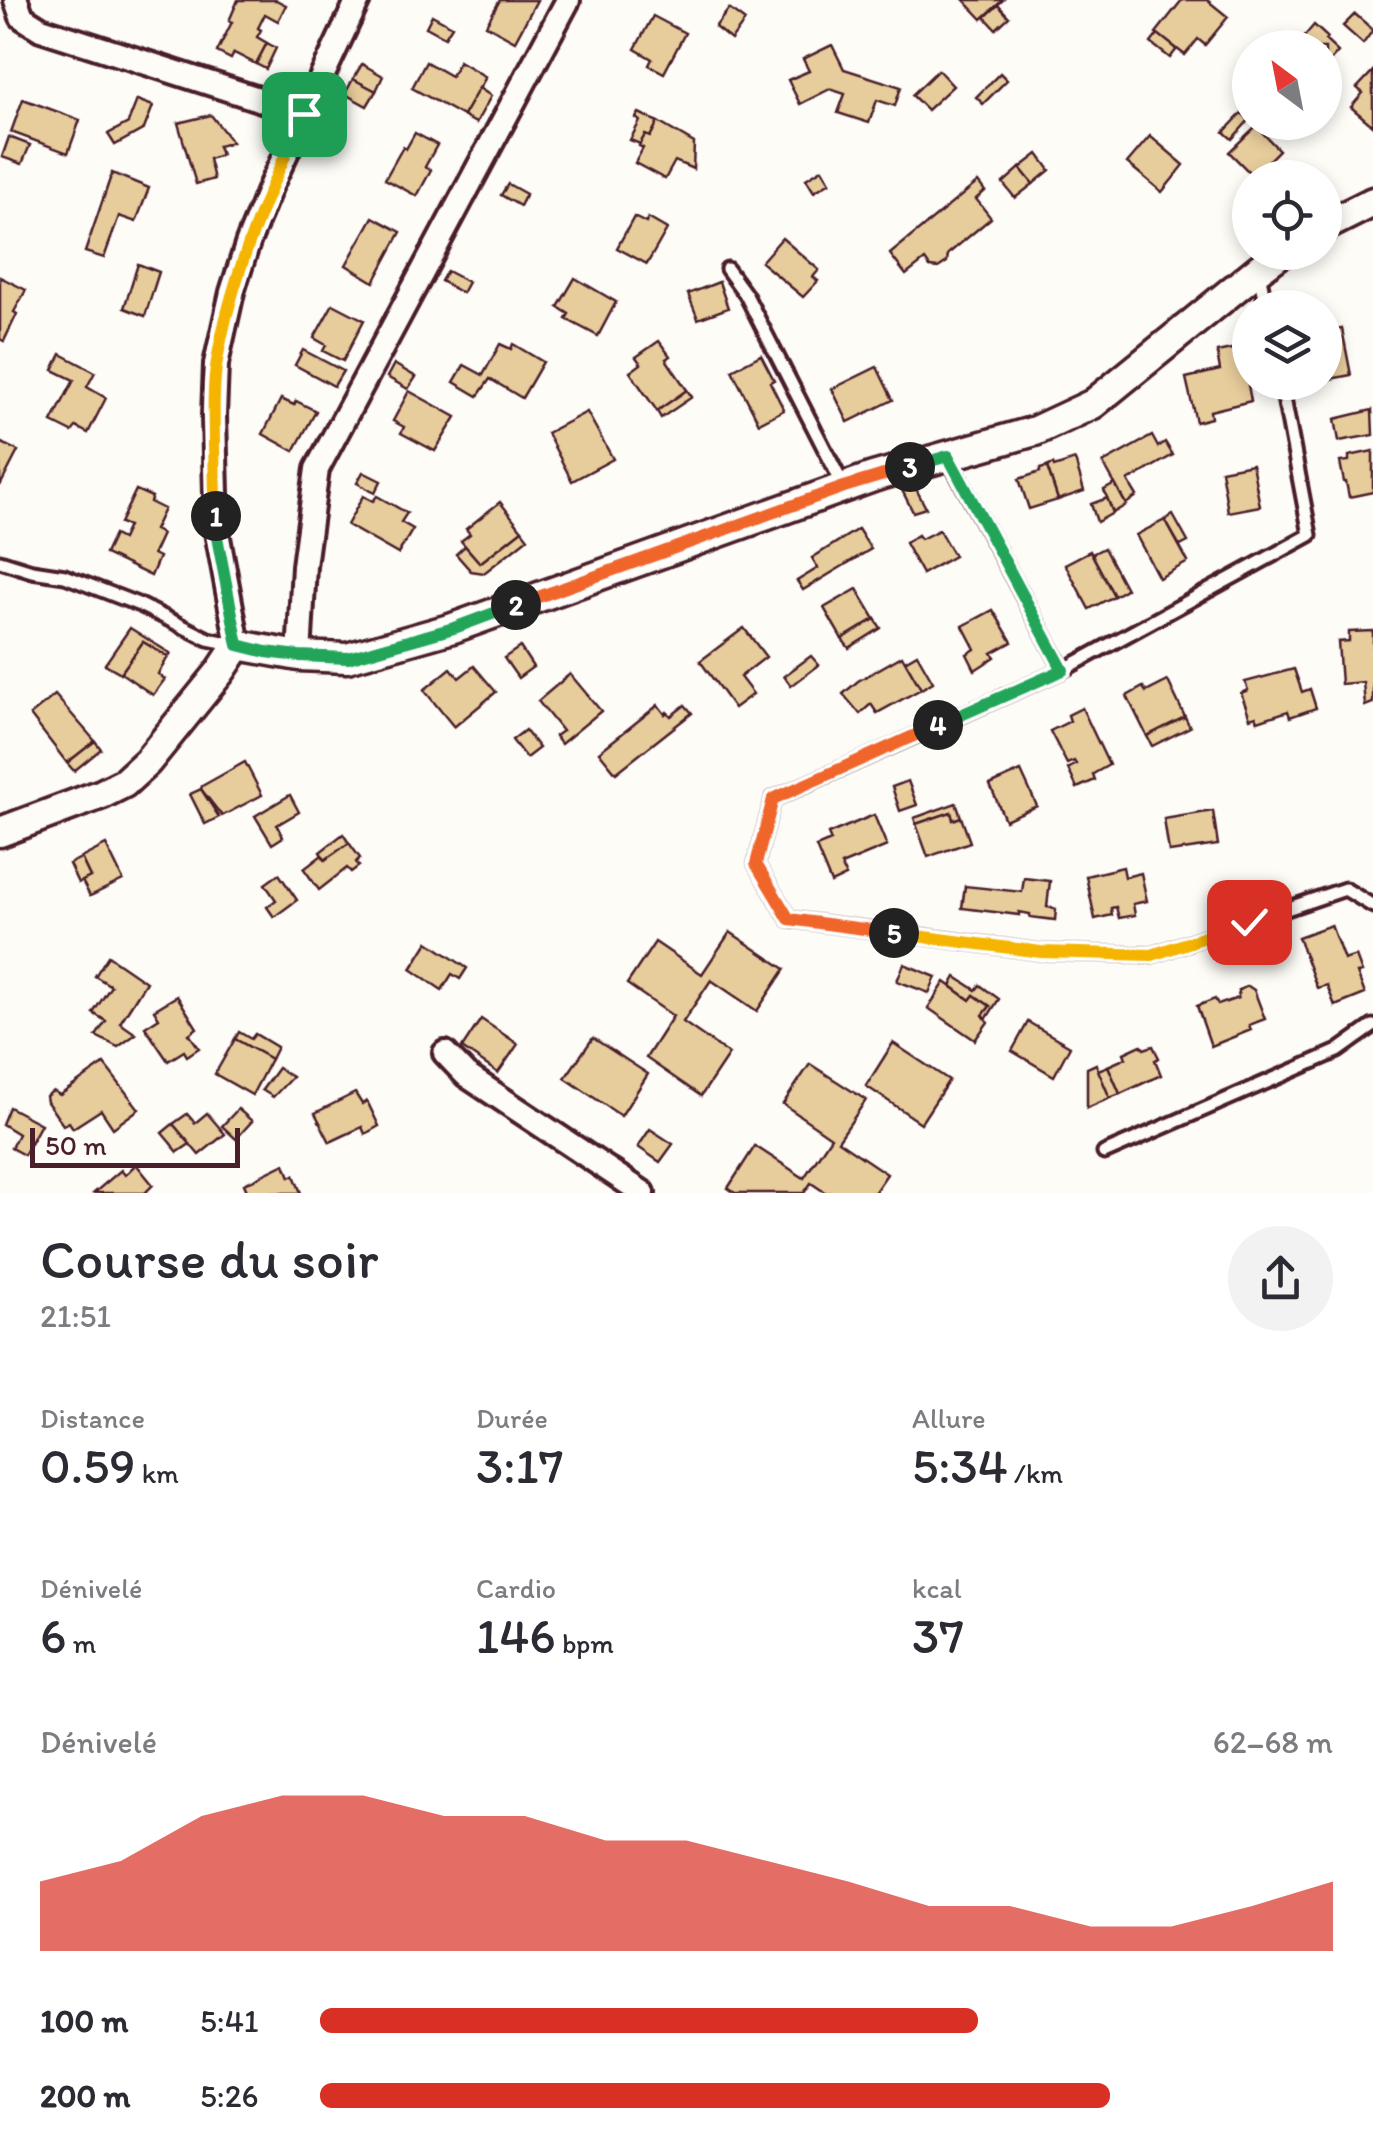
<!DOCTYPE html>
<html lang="fr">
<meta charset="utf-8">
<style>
body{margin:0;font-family:Itim,sans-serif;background:#f2f2f3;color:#2b2b33;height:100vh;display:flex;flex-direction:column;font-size:38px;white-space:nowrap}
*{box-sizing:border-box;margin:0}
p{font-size:32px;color:#7c7c81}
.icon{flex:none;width:55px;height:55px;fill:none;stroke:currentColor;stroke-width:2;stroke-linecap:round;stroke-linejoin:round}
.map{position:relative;height:1193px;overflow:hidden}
.side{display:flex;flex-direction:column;background:#fff;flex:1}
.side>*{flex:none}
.needle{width:65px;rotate:328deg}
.fabs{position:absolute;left:1232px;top:30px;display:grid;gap:20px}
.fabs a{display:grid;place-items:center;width:110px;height:110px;border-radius:50%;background:#fff;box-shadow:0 5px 15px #0003;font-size:50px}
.scale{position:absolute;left:30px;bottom:25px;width:210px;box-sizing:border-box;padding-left:10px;border:5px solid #4a1f2b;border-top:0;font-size:28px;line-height:35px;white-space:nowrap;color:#4a1f2b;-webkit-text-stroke:8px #fdfcf7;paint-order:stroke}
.pin{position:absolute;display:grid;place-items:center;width:85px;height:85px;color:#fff;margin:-42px;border-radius:20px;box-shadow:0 5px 15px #0006}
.km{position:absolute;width:50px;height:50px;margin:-25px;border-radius:50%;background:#222;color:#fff;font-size:28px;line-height:50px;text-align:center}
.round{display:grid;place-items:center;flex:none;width:105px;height:105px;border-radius:52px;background:#f2f2f3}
.summary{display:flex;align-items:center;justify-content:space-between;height:170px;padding:0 40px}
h1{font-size:55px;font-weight:600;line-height:75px}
.stats{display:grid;grid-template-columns:repeat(3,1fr);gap:15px;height:170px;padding:10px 40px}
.stats div{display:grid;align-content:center}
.stats b{font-size:50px;font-weight:600}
.stats small{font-size:28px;font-weight:400}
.stats p{font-size:28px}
.chart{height:280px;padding:20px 40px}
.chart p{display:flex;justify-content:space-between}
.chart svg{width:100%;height:180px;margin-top:10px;fill:#d93025;opacity:.7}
ul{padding:0 40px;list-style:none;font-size:32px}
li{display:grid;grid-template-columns:160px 120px 1fr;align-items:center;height:75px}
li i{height:25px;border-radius:12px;background:#d93025}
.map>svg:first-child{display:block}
.building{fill:#e7cd9c;stroke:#4a1f2b;stroke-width:2.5}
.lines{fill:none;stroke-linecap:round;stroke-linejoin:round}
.service-casing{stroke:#4a1f2b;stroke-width:19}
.minor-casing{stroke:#4a1f2b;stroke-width:30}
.tertiary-casing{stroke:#4a1f2b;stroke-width:35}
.service{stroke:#fdfcf7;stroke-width:11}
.minor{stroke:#fdfcf7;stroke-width:22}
.tertiary{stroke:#fdfcf7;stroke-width:28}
.split-1-casing{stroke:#fff;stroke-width:20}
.split-2-casing{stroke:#fff;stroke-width:20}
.split-3-casing{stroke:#fff;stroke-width:20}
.split-4-casing{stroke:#fff;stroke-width:20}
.split-5-casing{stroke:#fff;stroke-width:20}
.split-6-casing{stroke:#fff;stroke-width:20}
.split-1{stroke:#f5b400;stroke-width:12}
.split-2{stroke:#22a559;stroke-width:12}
.split-3{stroke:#f0652b;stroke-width:12}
.split-4{stroke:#22a559;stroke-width:12}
.split-5{stroke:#f0652b;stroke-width:12}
.split-6{stroke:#f5b400;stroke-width:12}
</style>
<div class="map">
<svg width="1373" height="1193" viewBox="0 0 1373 1193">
<rect width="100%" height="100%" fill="#fdfcf7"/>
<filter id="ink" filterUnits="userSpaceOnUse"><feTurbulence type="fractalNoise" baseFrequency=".01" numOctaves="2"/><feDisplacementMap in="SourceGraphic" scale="20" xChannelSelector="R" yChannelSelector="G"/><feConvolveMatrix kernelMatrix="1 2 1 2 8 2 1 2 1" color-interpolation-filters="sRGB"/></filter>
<g filter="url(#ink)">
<!-- building -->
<g class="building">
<path d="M238,0H276L286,5L278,21L265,14L258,28L261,30L257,37L267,43L256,64L234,53L231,59L217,52L232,22L229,21Z"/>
<path d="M500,0H537L515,41L486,25Z"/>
<path d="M964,0H1003L982,19Z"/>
<path d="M1182,0H1207L1228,17L1205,45L1198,39L1185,55L1156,33Z"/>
<path d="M998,5L1009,17L996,29L985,17Z"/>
<path d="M729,9L745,21L731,40L715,27Z"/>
<path d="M1355,14L1373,30L1363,44L1343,26Z"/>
<path d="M432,15L452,26L445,37L426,27Z"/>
<path d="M653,16L685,33L664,73L649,65L652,59L635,49Z"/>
<path d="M1314,25L1327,37L1325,40L1338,52L1325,67V48H1272L1283,34L1297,45Z"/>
<path d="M1158,34L1177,49L1170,58L1151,43Z"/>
<path d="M267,43L276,48L266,69L256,64Z"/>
<path d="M832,45L844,69L901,87L895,106L877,100L869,123L838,113L845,94L830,89L800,104L788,80L809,71L803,59Z"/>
<path d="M459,61L486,77L463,116L412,88L426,62L451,76Z"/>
<path d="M362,64L383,76L376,91L353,79Z"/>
<path d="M938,70L953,86L927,110L912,95Z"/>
<path d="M1373,71V126L1351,107L1363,93L1357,88Z"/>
<path d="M1000,73L1007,80L983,104L976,97Z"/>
<path d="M353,79L376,91L367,106L345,94Z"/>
<path d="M479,88L491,96L476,123L463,116Z"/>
<path d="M23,99L80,120L68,153L11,132Z"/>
<path d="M137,100L153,106L144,129L115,145L108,134L128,123Z"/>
<path d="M639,113L658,122L650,137L645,135L640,144L630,140L640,121L636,118Z"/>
<path d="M1242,113L1249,120L1232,139L1224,132Z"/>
<path d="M211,115L232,142L218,146L221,155L209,159L214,179L196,184L178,123Z"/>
<path d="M658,122L694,143L693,169L675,161L665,179L635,163L643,148L639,146L640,144L645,135L650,137Z"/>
<path d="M1256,126L1279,150L1269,160L1273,164L1259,178H1255L1229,152Z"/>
<path d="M415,133L437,145L425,167L431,170L417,196L385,179L403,147L406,149Z"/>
<path d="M1150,136L1184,165L1162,192L1127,163Z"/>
<path d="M9,137L30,145L22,164L2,157Z"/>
<path d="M1038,154L1050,170L1033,184L1020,168Z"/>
<path d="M1020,168L1033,184L1015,198L1003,183Z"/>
<path d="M822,169L830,182L814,192L806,179Z"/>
<path d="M112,173L149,188L136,222L119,216L104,258L85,252Z"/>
<path d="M978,182L985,191L976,199L991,218L948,254L947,262L938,268L930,267L925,260L906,275L890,254Z"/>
<path d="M508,184L526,194L520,206L501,195Z"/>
<path d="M373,217L401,232L374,282L346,265Z"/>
<path d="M634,217L646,223L648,218L667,229L647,264L617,248Z"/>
<path d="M782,238L819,270L813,277L818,281L803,297L761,262Z"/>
<path d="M138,264L159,272L145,316L124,308Z"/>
<path d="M447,271L468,282L462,293L441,281Z"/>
<path d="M0,277L26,290L14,312L17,314L4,341L0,339Z"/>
<path d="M575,278L616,302L598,336L566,319L569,314L558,307Z"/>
<path d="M719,282L728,308L698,319L688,294Z"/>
<path d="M333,304L364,320L343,361L323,351L326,345L314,338Z"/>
<path d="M1342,329L1351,375L1325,380V332Z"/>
<path d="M659,341L670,356L666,359L687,390L657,411L630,372L641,364L636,357Z"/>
<path d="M500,344L511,349L513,344L543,362L522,398L490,379L478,396L454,382L464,365L483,375Z"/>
<path d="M1241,347L1251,401L1210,411L1211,418L1196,422L1186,378L1220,370L1217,352Z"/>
<path d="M303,350L343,371L334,386L295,365Z"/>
<path d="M61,354L95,372L87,387L106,398L88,433L76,427L72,432L52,422L74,380L53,370Z"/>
<path d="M761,355L774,380L770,382L784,410L759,423L732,370Z"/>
<path d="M394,364L416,377L408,389L387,377Z"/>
<path d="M877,367L893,400L848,422L832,389Z"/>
<path d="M687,390L692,397L661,418L657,411Z"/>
<path d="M409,391L456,417L435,451L401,433L404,427L393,421Z"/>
<path d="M281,399L294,405L296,401L316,411L294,451L263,434Z"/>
<path d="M1372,410L1373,435L1339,441L1335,419Z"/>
<path d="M587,412L613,459L572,481L547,433Z"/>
<path d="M1152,436L1158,447L1165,442L1173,455L1128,481L1137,496L1126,504L1103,463Z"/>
<path d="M0,442L18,451L0,486Z"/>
<path d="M1373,451V492L1349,497L1346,482H1344L1340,462L1349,461V456Z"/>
<path d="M1075,460L1084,491L1058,500L1047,467L1053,464L1054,467Z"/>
<path d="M1252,464L1260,506L1228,512L1221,470Z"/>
<path d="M1047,467L1058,500L1029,509L1019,479L1040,472V469Z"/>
<path d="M363,472L381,481L375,493L357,483Z"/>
<path d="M1115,484L1126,505L1113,513L1104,490Z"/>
<path d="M914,485L926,508L913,512L901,488Z"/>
<path d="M136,490L152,497L150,502L164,509L154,530L162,534L153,554L159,557L151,576L105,554L114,535L122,539L128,526L120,523Z"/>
<path d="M363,496L373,501L377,496L407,513L401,522L413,529L398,554L347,525Z"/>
<path d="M1107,498L1113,513L1097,522L1091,504Z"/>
<path d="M500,502L522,530L480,563L461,541L470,534L466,529Z"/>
<path d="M1173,515L1188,542L1180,546L1165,520Z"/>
<path d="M1165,520L1188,562L1159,578L1136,535Z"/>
<path d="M858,529L871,549L803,590L797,581L818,568L812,558Z"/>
<path d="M522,530L528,538L484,573L471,571L456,554L465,546L480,563Z"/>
<path d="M939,530L954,556L922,574L905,543L918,535L921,539Z"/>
<path d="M1104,548L1126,589L1114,596L1092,554Z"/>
<path d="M1090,551L1114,596L1089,609L1065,564Z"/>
<path d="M857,589L875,619L842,639L824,608Z"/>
<path d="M993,610L1012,642L992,653L995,657L975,670L967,654L975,649L963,626Z"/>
<path d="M875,619L881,628L849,648L842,639Z"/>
<path d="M130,628L171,654L168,657L143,642L121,673L105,664Z"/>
<path d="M744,628L766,657L740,677L753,694L734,708L700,661Z"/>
<path d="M1373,631V703L1365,706L1363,682L1341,684L1338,642L1349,641V632Z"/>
<path d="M143,642L168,657L158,674L165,679L153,695L121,673Z"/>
<path d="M520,647L533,667L518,678L504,658Z"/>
<path d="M917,654L933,682L921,689L905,661Z"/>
<path d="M811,656L819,665L791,686L784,676Z"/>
<path d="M902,656L921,689L877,713L871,704L860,714L843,694L858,681Z"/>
<path d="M474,666L496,692L454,727L424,690L451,668L459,678Z"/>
<path d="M1294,669L1302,692L1310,689L1316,708L1290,717L1288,711L1258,721L1256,716L1250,718L1241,693L1248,690L1245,682Z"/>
<path d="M570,674L601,711L561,744L555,736L562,731L538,701Z"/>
<path d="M1168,681L1185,717L1147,736L1127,696L1143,687L1146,692Z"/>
<path d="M55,695L95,741L67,763L30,715Z"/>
<path d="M658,705L665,714L667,712L671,716L685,705L692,713L616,773L599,752Z"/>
<path d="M1082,708L1109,765L1093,774L1095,780L1077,788L1068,769L1076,764L1074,761L1067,764L1050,731L1070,721L1068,715Z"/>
<path d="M1185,717L1190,727L1152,746L1147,736Z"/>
<path d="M525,730L539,748L526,758L512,740Z"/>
<path d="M95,741L101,749L74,771L67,763Z"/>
<path d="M245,762L262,795L222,816L201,789L202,786Z"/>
<path d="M1021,771L1037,806L1005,820L990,785Z"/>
<path d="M908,781L917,805L900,811L892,787Z"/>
<path d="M201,789L219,817L205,824L190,794Z"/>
<path d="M290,795L299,812L277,825L283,837L272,844L255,816Z"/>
<path d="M956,803L961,817L953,820L951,812L916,824L914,818Z"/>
<path d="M1213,811L1218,845L1169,852L1164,819Z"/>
<path d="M951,812L953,820L961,817L970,842L928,857L916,824Z"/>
<path d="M874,815L887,846L841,865L846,876L831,883L816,847L831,841L828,834Z"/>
<path d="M343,834L349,843L325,860L320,852Z"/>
<path d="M349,843L360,858L356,862L359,866L351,872L347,868L319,890L304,869L322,855L325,860Z"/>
<path d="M106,845L123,880L90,896L82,881L90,877L81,858Z"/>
<path d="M81,858L90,877L78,883L69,864Z"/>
<path d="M1123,867L1125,877L1141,873L1147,901L1133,904L1135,915L1119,918L1116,907L1111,908L1112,915L1095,919L1086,876Z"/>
<path d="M279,874L297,900L274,917L267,907L276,900L265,884Z"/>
<path d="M1024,878L1050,881L1047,907L1056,909L1055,920L1030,917V914L1019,912V915L962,908L965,886L1022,892Z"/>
<path d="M1249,883L1253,901L1229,911L1224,897L1227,895L1225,892Z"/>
<path d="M1331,925L1344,960L1356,956L1362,972L1357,973L1365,994L1335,1006L1327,985L1317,988L1298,937Z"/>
<path d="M730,932L785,969L757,1011L711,980L683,1022L729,1054L701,1096L646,1058L673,1016L627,984L655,942L702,974Z"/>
<path d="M428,942L467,968L460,979L452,974L442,990L411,969Z"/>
<path d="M108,956L146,982L120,1023L136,1034L118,1047L96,1036L106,1021L93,1013L111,986L95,976Z"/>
<path d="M904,964L936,977L929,993L897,981Z"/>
<path d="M956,977L976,990L980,985L999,999L987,1018L983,1015L990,1006L974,995L970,1000L951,986Z"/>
<path d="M945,982L970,1000L974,995L990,1006L983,1015L988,1022L975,1040L928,1008Z"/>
<path d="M1248,986L1254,990L1265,1019L1249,1025L1251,1030L1211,1046L1197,1006L1215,999L1218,1005L1238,998L1239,990Z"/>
<path d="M177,996L197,1028L189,1034L199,1048L187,1056L184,1051L168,1061L145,1027L159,1018L154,1010Z"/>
<path d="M481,1019L518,1044L498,1073L462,1048Z"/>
<path d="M1028,1022L1070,1046L1054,1076L1012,1051Z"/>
<path d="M239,1032L251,1039L255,1034L277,1047L271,1059L235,1039Z"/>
<path d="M593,1038L648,1074L621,1116L565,1078Z"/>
<path d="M235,1039L271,1059L252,1095L215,1074Z"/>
<path d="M893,1043L949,1080L921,1123L866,1086Z"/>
<path d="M1141,1045L1144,1049L1153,1046L1159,1058L1155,1060L1161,1075L1120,1094L1108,1066L1126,1058L1124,1053Z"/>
<path d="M104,1064L139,1109L113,1128L101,1110L73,1128L69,1122L63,1125L47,1102L46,1096L53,1091L60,1095Z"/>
<path d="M810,1064L866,1100L838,1141L887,1174L874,1193H826L811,1183L804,1193H735L728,1188L755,1146L804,1178L831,1137L783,1104Z"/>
<path d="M1096,1064L1110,1098L1087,1108V1068Z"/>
<path d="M1108,1066L1120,1094L1110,1098L1098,1070Z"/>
<path d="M278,1068L292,1077L273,1097L262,1090Z"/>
<path d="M355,1093L362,1104L367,1101L379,1126L365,1134L362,1127L330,1142L315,1113Z"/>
<path d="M9,1107L41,1124L24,1155L11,1148L18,1134L2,1124Z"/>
<path d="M238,1109L252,1121L236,1139L222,1126Z"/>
<path d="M207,1113L225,1134L199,1155L173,1124L187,1114L195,1123Z"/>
<path d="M173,1124L190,1144L178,1152L162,1133Z"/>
<path d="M650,1129L673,1144L660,1162L638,1147Z"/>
<path d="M136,1164L153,1185L145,1193H94L121,1170L125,1175Z"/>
<path d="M285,1164L290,1177L294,1175L301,1193H248L244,1184Z"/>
</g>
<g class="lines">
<defs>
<g id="service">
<path d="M727,269L746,295L844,487"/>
<path d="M1259,273L1266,308"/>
<path d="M947,456L1063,670L1310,535L1281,382"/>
<path d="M0,561L32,571L65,576L140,605L208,639L238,645"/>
<path d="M1063,670L773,799L756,864L789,919L1041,952L1152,955L1345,889L1373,906"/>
<path d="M1104,1153L1338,1051L1373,1026"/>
</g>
<g id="minor">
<path d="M16,0L22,17L41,29L305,114"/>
<path d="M238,645L217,532L214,416L216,364L232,292L248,242L271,185L358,0"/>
<path d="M299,656L304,566L317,469L568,0"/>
<path d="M445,1053L466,1075L643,1193"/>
</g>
<g id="tertiary">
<path d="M1325,226L1373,202"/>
<path d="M0,832L102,794L124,783L147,762L220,672L238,645L299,656L347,658L453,628L873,477L1035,431L1093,404L1259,269L1282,252"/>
</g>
</defs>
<!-- service casing -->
<use href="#service" class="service-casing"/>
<!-- minor casing -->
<use href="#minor" class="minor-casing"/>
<!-- tertiary casing -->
<use href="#tertiary" class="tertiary-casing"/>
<!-- service -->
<use href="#service" class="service"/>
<!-- minor -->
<use href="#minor" class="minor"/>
<!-- tertiary -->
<use href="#tertiary" class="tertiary"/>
</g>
</g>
<g class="lines" filter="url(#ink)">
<defs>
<path id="split-1" d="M216,516C214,492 215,469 214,446C214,418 212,388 217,361C232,273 267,194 304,114"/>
<path id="split-2" d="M216,516V532L238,645L266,652L299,656L348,658L454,628L516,605"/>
<path id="split-3" d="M516,605L844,487L910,467"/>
<path id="split-4" d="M910,467L948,456L1063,670L938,725"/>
<path id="split-5" d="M894,933L789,919L756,864L773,799L938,725"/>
<path id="split-6" d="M894,933L1041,952L1152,955L1249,922"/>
</defs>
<!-- split-1 casing -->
<use href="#split-1" class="split-1-casing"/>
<!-- split-2 casing -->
<use href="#split-2" class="split-2-casing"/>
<!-- split-3 casing -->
<use href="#split-3" class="split-3-casing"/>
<!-- split-4 casing -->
<use href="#split-4" class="split-4-casing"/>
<!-- split-5 casing -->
<use href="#split-5" class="split-5-casing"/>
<!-- split-6 casing -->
<use href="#split-6" class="split-6-casing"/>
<!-- split-1 -->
<use href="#split-1" class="split-1"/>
<!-- split-2 -->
<use href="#split-2" class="split-2"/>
<!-- split-3 -->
<use href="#split-3" class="split-3"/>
<!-- split-4 -->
<use href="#split-4" class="split-4"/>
<!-- split-5 -->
<use href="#split-5" class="split-5"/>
<!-- split-6 -->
<use href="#split-6" class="split-6"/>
</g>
</svg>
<div class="fabs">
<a><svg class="needle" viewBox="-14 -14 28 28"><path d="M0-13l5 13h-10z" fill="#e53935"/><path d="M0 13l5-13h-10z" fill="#7c7c81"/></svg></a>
<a><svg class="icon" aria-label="locate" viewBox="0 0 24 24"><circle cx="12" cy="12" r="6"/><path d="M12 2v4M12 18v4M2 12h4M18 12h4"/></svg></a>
<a><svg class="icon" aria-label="layers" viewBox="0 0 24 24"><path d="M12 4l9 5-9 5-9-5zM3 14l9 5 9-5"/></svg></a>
</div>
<div class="scale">50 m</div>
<div class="pin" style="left:304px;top:114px;background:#1e9e55"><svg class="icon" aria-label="arrive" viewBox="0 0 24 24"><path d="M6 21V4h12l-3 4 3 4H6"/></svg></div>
<div class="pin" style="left:1249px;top:922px;background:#d93025"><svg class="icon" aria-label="check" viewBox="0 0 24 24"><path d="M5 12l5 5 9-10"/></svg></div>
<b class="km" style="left:216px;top:516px">1</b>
<b class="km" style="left:516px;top:605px">2</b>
<b class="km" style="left:910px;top:467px">3</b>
<b class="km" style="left:938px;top:725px">4</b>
<b class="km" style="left:894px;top:933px">5</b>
</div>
<section class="side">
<div class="summary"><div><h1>Course du soir</h1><p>21:51</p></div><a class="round"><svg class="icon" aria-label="share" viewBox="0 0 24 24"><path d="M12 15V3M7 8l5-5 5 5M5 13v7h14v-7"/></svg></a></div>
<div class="stats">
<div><p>Distance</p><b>0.59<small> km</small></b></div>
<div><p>Durée</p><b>3:17</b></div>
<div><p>Allure</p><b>5:34<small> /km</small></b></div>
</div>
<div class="stats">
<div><p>Dénivelé</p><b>6<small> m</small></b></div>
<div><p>Cardio</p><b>146<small> bpm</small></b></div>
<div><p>kcal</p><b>37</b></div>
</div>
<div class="chart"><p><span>Dénivelé</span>62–68 m</p>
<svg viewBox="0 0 160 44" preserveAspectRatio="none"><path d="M0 44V27L10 22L20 11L30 6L40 6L50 11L60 11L70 17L80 17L90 22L100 27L110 33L120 33L130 38L140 38L150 33L160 27V44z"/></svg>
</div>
<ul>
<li><b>100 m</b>5:41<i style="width:65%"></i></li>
<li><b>200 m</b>5:26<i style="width:78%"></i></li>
</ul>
</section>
